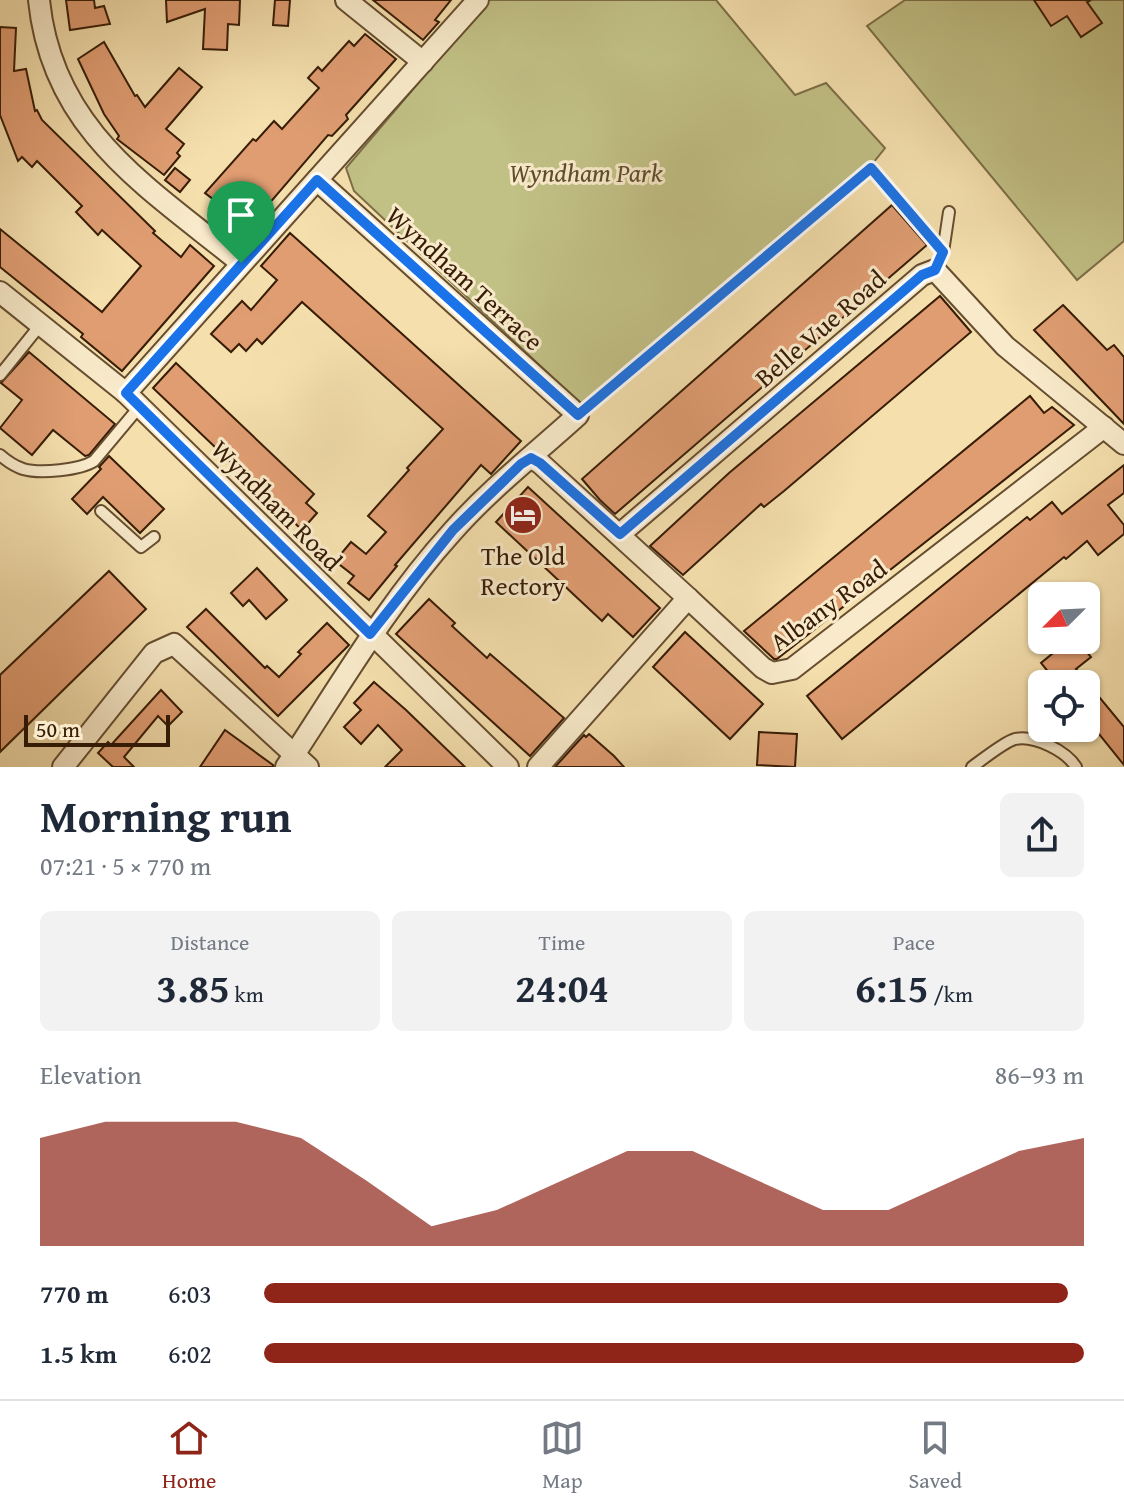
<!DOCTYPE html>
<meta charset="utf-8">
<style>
body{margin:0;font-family:"Gentium Book Plus",serif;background:#f2f2f3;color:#1f2937;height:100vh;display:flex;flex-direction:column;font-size:30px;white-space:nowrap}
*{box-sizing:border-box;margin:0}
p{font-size:26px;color:#747a83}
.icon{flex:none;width:44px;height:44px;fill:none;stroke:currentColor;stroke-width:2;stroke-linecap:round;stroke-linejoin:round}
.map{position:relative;height:767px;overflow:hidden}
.details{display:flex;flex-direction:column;background:#fff;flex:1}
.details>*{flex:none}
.needle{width:52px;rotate:246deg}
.fabs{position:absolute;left:1028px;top:582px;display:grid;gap:16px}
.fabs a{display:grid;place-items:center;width:72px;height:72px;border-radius:12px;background:#fff;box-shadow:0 2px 6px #0004;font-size:40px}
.scale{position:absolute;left:24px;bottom:20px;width:146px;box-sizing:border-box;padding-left:8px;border:4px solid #371c06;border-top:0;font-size:22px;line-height:28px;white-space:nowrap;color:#371c06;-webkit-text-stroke:6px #f8eaca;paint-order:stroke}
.pin{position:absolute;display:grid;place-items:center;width:68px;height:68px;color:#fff;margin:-82px -34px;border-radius:50% 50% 50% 0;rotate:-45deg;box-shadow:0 0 8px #0007}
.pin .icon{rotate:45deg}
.round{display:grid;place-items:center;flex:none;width:84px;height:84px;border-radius:12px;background:#f2f2f3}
.head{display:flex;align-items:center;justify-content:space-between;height:136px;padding:0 40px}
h1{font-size:44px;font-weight:700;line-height:60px}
.metrics{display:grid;grid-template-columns:repeat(3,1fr);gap:12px;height:136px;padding:8px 40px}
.metrics div{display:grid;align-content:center;border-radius:12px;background:#f2f2f3;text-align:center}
.metrics b{font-size:40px;font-weight:700}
.metrics small{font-size:22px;font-weight:400}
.metrics p{font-size:22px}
.chart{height:224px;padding:16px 40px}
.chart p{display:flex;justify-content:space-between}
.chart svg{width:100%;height:144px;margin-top:8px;fill:#8f2418;opacity:.7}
ul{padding:0 40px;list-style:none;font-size:26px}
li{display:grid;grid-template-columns:128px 96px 1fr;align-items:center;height:60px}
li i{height:20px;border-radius:10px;background:#8f2418}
.dock{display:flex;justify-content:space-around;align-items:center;height:112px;border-top:2px solid #e0e1e3;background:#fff;font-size:22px;color:#747a83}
.dock a{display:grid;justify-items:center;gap:4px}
.dock .on{color:#8f2418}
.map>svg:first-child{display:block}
.green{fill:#c1c085;stroke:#7c6e46;stroke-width:2}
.building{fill:#e09d72;stroke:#371c06;stroke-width:2}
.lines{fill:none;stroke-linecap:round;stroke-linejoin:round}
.service-casing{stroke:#664d30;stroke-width:14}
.minor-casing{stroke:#664d30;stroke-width:24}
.service{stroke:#f8eaca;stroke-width:10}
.minor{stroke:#f8eaca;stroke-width:20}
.route-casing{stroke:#fff;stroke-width:16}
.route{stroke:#1a73e8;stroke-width:10}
.labels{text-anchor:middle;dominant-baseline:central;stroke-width:6;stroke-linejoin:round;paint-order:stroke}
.park-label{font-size:26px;font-style:italic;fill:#604d2c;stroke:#f8eaca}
.street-label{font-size:26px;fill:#371c06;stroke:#f8eaca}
.poi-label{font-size:26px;fill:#371c06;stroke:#f8eaca}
</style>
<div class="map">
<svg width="1124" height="767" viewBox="0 0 1124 767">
<rect width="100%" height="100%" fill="#f4dfad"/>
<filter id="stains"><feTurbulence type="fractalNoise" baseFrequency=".0025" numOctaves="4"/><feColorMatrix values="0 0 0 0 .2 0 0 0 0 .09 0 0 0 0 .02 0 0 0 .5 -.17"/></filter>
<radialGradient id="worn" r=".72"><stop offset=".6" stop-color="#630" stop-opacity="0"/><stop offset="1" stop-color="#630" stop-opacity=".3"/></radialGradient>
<!-- green -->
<g class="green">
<path d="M489,0H716L795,95L826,83L885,148L873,163L867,164L581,404L354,191L346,168Z"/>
<path d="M905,0H1124V241L1077,280L867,26Z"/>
</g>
<!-- building -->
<g class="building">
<path d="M66,0H94L95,8L104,6L110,24L70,30Z"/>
<path d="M166,0H240L239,25L228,24L227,50L203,49L205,9L167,22Z"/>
<path d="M275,0H290L288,26L273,25Z"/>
<path d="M373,0H451L435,20L439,22L423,40Z"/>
<path d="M1034,0H1091L1087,2L1102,23L1081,37L1067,16L1051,26Z"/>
<path d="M0,27L16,28L14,71L26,69L35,111L37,110L42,120L155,231L153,233L181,257L190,245L214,266L122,371L81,337L83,334L0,267V229L102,312L141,266L102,230L98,235L76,212L82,206L37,161L32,167L22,157L18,161L0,115Z"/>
<path d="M365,34L396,59L346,115L348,119L332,136L328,135L238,240L220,225L224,219L213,209L218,203L205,193L253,139L256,141L274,121L282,129L319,88L308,78L318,67L322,71L349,41L354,46Z"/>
<path d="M104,42L135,96L137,95L145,107L179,68L202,87L166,129L184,144L177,153L180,156L164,175L117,139L119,136L104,114L78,59Z"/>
<path d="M175,168L190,180L180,192L165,180Z"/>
<path d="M892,205L927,245L615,514L600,500L582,479Z"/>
<path d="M290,233L521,441L491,474L481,465L395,565L397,566L369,600L348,583L354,576L335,561L351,542L366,554L386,532L368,516L409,470L407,468L443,429L302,302L262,344L257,339L246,351L239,344L231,352L211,334L242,301L251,310L277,280L261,266Z"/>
<path d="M940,296L971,332L784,491L764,507L761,504L683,575L650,546L729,473Z"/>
<path d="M1063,305L1107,350L1114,345L1124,357V424L1034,330Z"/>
<path d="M29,352L115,424L89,455L85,456L53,430L32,455L0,428L22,400L1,383Z"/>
<path d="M176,363L314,494L306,503L317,513L302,530L153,388Z"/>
<path d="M1030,396L1044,413L1052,407L1074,425L777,659H774L744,631Z"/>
<path d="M109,456L164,509L140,533L103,497L87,514L72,499L101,469L99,467Z"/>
<path d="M1124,465V493L1108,505L1124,525V534L1098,555L1087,541L1066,559L1064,557L842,739L807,696L1027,517L1030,520L1052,502L1062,514Z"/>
<path d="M528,487L660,608L633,637L608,614L602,621L496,522Z"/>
<path d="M257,568L287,600L266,619L249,600L243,606L231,593Z"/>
<path d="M109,571L146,609L0,752V675Z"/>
<path d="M429,599L455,623L452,626L487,658L490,654L564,718L530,756L396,634Z"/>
<path d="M206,609L265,668L267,666L279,677L301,654L298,652L327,623L349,645L278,716L187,627Z"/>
<path d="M685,632L763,704L730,739L653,667Z"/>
<path d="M1069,640H1077L1091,657L1076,669L1124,727V765L1086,718V684H1058L1041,663Z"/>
<path d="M374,682L406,710L465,767H385L402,750L378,725L361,744L344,727L361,710L354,703Z"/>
<path d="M161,690L182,712L168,726L158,716L124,757L134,767H113L98,753L108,742L111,745Z"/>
<path d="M225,730L273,765V767H200Z"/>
<path d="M759,732L797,734L795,767L757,765Z"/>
<path d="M589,734L614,756L624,767H555L584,735L586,737Z"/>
</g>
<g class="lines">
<defs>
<g id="service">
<path d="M935,270L943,252L949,212"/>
<path d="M0,375L41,324"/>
<path d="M578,415L871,168L943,252"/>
<path d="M0,455C7,461 14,466 23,469C40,474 80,470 94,461L140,406"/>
<path d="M101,511L141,547L154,537"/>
<path d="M972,767C982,760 1004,742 1015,739C1035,735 1066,751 1076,767"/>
</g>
<g id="minor">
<path d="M39,0C52,131 148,187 241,263"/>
<path d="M346,0L423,62"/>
<path d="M0,292L126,393L508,767"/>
<path d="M126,393L478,0"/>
<path d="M531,458L540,463L688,598"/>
<path d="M620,534L922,275L935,270L1005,346L1124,444"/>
<path d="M63,767L154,653L174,644L308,767"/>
<path d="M286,767C339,687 387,604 452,532C490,489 535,454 578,415L317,180"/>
<path d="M538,767L688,598L763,668L772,673L792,669L1104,427"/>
</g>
</defs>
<!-- service casing -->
<use href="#service" class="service-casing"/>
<!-- minor casing -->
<use href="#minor" class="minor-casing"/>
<!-- service -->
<use href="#service" class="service"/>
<!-- minor -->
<use href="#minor" class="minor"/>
</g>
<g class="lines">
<defs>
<path id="route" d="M871,168L943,252L935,270L922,275L620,534L540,463L531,458L521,464L453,530L370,634L126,393L317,180L578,415Z"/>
</defs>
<!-- route casing -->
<use href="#route" class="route-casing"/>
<!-- route -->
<use href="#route" class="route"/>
</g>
<!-- icons -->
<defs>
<symbol id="hotel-disc" viewBox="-11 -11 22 22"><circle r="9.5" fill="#8f2418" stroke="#f8eaca"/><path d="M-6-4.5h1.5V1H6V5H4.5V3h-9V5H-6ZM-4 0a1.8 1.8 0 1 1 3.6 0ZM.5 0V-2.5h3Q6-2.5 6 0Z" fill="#fff"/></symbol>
</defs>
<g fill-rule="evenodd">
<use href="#hotel-disc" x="501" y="493" width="44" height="44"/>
</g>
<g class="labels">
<!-- park labels -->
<g class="park-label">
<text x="586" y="172">Wyndham Park</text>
</g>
<!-- street labels -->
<g class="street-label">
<text transform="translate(465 278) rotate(42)">Wyndham Terrace</text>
<text transform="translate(820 328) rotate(-41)">Belle Vue Road</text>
<text transform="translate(277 505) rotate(45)">Wyndham Road</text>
<text transform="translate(828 605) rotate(-36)">Albany Road</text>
</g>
<!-- poi labels -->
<g class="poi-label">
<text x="523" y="555">The Old<tspan x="523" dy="30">Rectory</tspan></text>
</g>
</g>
<rect width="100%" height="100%" filter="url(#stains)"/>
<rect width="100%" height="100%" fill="url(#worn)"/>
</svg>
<div class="fabs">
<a><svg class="needle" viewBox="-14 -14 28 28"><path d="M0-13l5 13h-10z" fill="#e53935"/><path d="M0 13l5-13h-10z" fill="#747a83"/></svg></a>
<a><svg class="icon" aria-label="locate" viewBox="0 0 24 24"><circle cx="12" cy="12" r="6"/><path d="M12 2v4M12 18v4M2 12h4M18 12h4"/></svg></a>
</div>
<div class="scale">50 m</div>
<div class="pin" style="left:241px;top:263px;background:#1e9e55"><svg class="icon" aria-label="arrive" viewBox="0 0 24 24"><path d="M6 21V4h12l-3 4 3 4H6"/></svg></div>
</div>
<section class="details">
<div class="head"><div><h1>Morning run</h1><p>07:21 · 5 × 770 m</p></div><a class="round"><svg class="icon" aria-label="share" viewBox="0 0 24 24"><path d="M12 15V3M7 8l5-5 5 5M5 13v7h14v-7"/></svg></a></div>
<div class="metrics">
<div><p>Distance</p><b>3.85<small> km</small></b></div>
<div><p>Time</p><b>24:04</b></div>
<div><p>Pace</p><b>6:15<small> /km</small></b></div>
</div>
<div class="chart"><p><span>Elevation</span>86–93 m</p>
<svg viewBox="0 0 160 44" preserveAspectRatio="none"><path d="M0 44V11L10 6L20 6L30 6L40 11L50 24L60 38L70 33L80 24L90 15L100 15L110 24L120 33L130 33L140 24L150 15L160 11V44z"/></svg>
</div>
<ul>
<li><b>770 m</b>6:03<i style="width:98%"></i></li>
<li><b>1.5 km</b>6:02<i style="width:100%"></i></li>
</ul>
</section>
<nav class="dock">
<a class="on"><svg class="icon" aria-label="home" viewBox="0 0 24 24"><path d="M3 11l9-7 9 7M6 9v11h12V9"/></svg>Home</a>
<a><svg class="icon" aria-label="map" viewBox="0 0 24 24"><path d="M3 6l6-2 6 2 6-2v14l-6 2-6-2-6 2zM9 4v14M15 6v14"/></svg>Map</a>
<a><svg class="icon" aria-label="saved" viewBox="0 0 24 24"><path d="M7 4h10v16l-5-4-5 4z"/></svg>Saved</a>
</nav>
